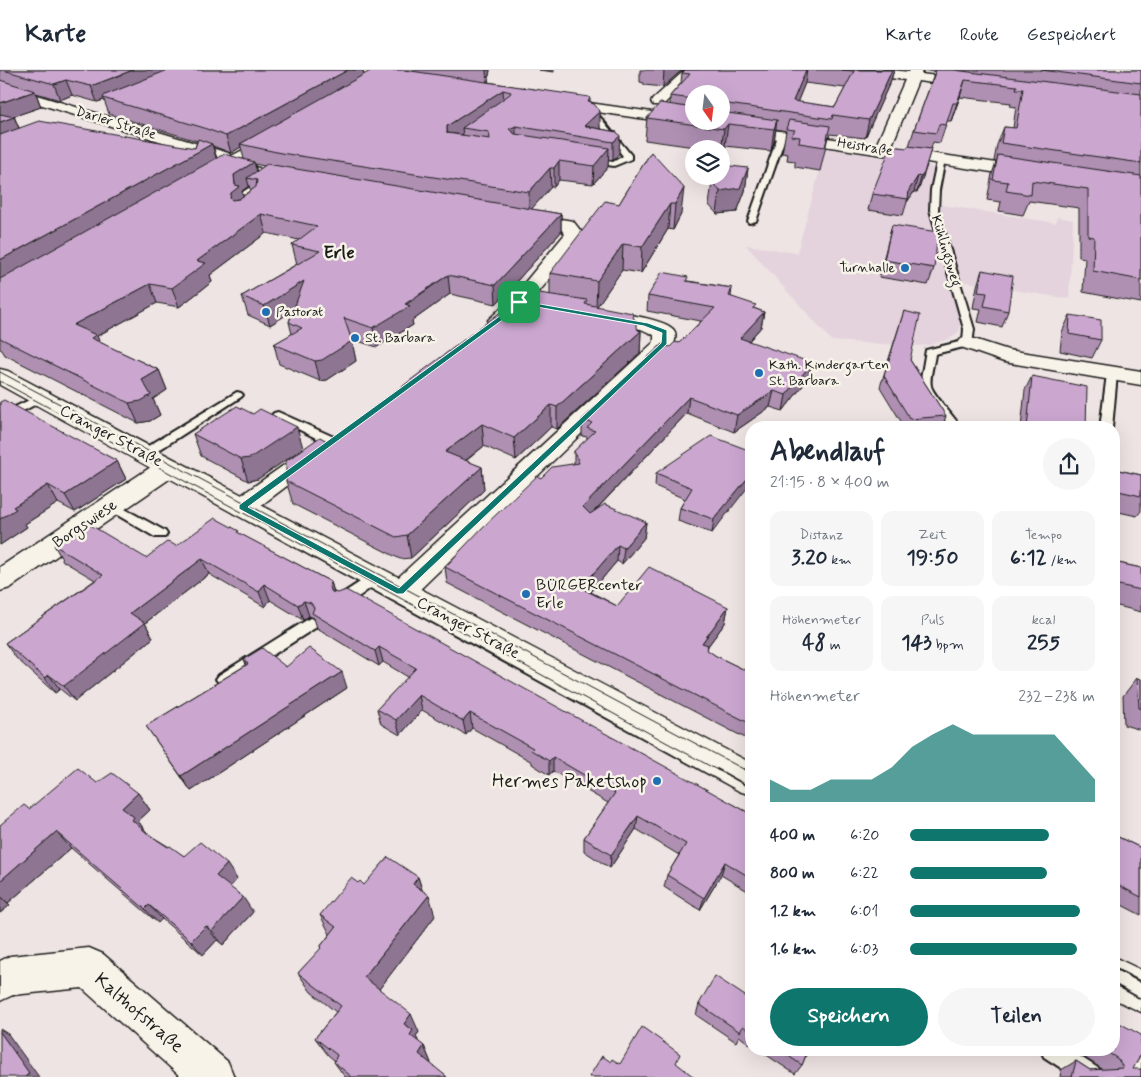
<!DOCTYPE html>
<html lang="de">
<meta charset="utf-8">
<style>
body{margin:0;font-family:Mynerve,sans-serif;background:#f6f6f7;color:#1f2937;height:100vh;display:flex;flex-direction:column;font-size:19px;white-space:nowrap}
*{box-sizing:border-box;margin:0}
p{font-size:16px;color:#747a83}
.icon{flex:none;width:28px;height:28px;fill:none;stroke:currentColor;stroke-width:2;stroke-linecap:round;stroke-linejoin:round}
.map{position:relative;flex:1;overflow:hidden}
.drawer{position:absolute;left:745px;top:351px;width:375px;height:635px;display:flex;flex-direction:column;background:#fff;border-radius:20px;box-shadow:0 5px 20px #0002}
.drawer>*{flex:none}
.needle{width:32px;rotate:166deg}
.controls{position:absolute;left:685px;top:15px;display:grid;gap:10px}
.controls a{display:grid;place-items:center;width:45px;height:45px;border-radius:50%;background:#fff;box-shadow:0 5px 20px #0002;font-size:25px}
.pin{position:absolute;display:grid;place-items:center;width:42px;height:42px;color:#fff;margin:-21px;border-radius:10px;box-shadow:0 2px 8px #0006}
.round{display:grid;place-items:center;flex:none;width:52px;height:52px;border-radius:26px;background:#f6f6f7}
.summary{display:flex;align-items:center;justify-content:space-between;height:85px;padding:0 25px}
h1{font-size:28px;font-weight:800;line-height:38px}
.metrics{display:grid;grid-template-columns:repeat(3,1fr);gap:8px;height:85px;padding:5px 25px}
.metrics div{display:grid;align-content:center;border-radius:12px;background:#f6f6f7;text-align:center}
.metrics b{font-size:21px;font-weight:800}
.metrics small{font-size:14px;font-weight:400}
.metrics p{font-size:14px}
.chart{height:140px;padding:10px 25px}
.chart p{display:flex;justify-content:space-between}
.chart svg{width:100%;height:90px;margin-top:5px;fill:#0f766e;opacity:.7}
.action{display:flex;gap:10px;margin-top:auto;padding:10px 25px}
.action a{flex:1;height:58px;border-radius:30px;background:#0f766e;color:#fff;font-size:20px;font-weight:800;line-height:58px;text-align:center}
.action a+a{background:#f6f6f7;color:#1f2937}
ul{padding:0 25px;list-style:none;font-size:16px}
li{display:grid;grid-template-columns:80px 60px 1fr;align-items:center;height:38px}
li i{height:12px;border-radius:6px;background:#0f766e}
header{display:flex;align-items:center;gap:30px;box-sizing:border-box;height:70px;padding:0 25px;background:#fff;border-bottom:1px solid #e0e1e3}
header strong{font-size:24px}
nav{display:flex;gap:28px;margin-inline-start:auto;font-size:18px}
.map>svg:first-child{display:block}
.built{fill:#e4d2dd}
.lines{fill:none;stroke-linecap:round;stroke-linejoin:round}
.service-casing{stroke:#1c1c1c;stroke-width:4}
.minor-casing{stroke:#1c1c1c;stroke-width:3}
.tertiary-casing{stroke:#1c1c1c;stroke-width:3}
.secondary-casing{stroke:#1c1c1c;stroke-width:3}
.service{fill:#f7f3e8;fill-rule:evenodd}
.minor{fill:#f7f3e8;fill-rule:evenodd}
.tertiary{fill:#f7f3e8;fill-rule:evenodd}
.secondary{fill:#f7f3e8;fill-rule:evenodd}
.tram-far1{stroke:#1c1c1c;stroke-width:1}
.tram{stroke:#1c1c1c;stroke-width:2}
.wall{fill:#af90b3;stroke:#1c1c1c;fill-rule:evenodd}
.shaded-wall{fill:#8e7592;stroke:#1c1c1c}
.building{fill:#cba7d0;stroke:#1c1c1c;fill-rule:evenodd}
.route{fill:#0f766e;stroke:#fff;fill-rule:evenodd}
.poi-dot{fill:#1f6fb2;stroke:#f7f3e8;stroke-width:2}
.labels{text-anchor:middle;dominant-baseline:central;stroke-width:5;stroke-linejoin:round;paint-order:stroke}
.far-street-label{font-size:14px;fill:#1c1c1c;stroke:#f7f3e8}
.far-poi-label{font-size:14px;fill:#1c1c1c;stroke:#f7f3e8;text-anchor:start}
.street-label{font-size:16px;fill:#1c1c1c;stroke:#f7f3e8}
.poi-label{font-size:16px;fill:#1c1c1c;stroke:#f7f3e8;text-anchor:start}
.far-district-label{font-size:18px;font-weight:bold;fill:#1c1c1c;stroke:#f7f3e8}
.near-poi-label{font-size:19px;fill:#1c1c1c;stroke:#f7f3e8;text-anchor:end}
.near-street-label{font-size:19px;fill:#1c1c1c;stroke:#f7f3e8}
</style>
<header>
<strong>Karte</strong>
<nav><a>Karte</a><a>Route</a><a>Gespeichert</a></nav>
</header>
<div class="map">
<svg width="1141" height="1007" viewBox="0 0 1141 1007">
<rect width="100%" height="100%" fill="#eee4e3"/>
<filter id="ink" filterUnits="userSpaceOnUse"><feTurbulence type="fractalNoise" baseFrequency=".02" numOctaves="2"/><feDisplacementMap in="SourceGraphic" scale="10" xChannelSelector="R" yChannelSelector="G"/><feConvolveMatrix kernelMatrix="1 2 1 2 8 2 1 2 1" color-interpolation-filters="sRGB"/></filter>
<g filter="url(#ink)">
<!-- built -->
<path class="built" d="M826,78L930,96L933,99L929,133L1056,153L1057,147L1073,150L1069,229L949,209L961,251L959,261L951,268L930,275L914,276L832,271L746,175L797,183Z"/>
<g class="lines">
<defs>
<g id="service">
<path d="M589,35L591,36L631,85V89L614,96L587,92L586,90L590,88L613,92L623,86L586,37Z"/>
<path d="M779,63L786,65L756,151L749,153L748,151Z"/>
<path d="M938,87L945,89L939,120L938,140L974,259L972,275L935,284C934,294 929,307 931,316C933,325 955,347 961,358H950L941,344L926,329L920,315L926,280L963,271L964,259L930,140L931,120Z"/>
<path d="M262,109L269,111L247,127L259,130V134L241,131L240,124Z"/>
<path d="M1112,301L1117,304L1112,358H1100L1107,304Z"/>
<path d="M237,322L241,323L243,325L241,327L148,387H140L138,384L140,381Z"/>
<path d="M40,325L46,328L44,330L0,353V344Z"/>
<path d="M278,342L336,368L338,371L336,374H328L274,347L272,345L274,343Z"/>
<path d="M112,432L165,461L167,464L165,467H155L107,439L106,436L107,433Z"/>
<path d="M374,503L379,504L381,508L379,512L347,535L342,536L337,535L335,531L337,527Z"/>
<path d="M310,548L315,550L317,554L315,558L229,613L224,615L219,613L216,609L219,605Z"/>
<path d="M1141,977V1007H1118L1134,980Z"/>
<path d="M1041,980H1070L1101,1000L1105,1007H1075L1044,987Z"/>
</g>
<g id="minor">
<path d="M685,0H698L663,35H653L651,32L653,29Z"/>
<path d="M855,0H891L909,2L910,0H922L921,4L969,10L976,14L969,18L918,11L890,80L887,83H877L874,80L905,10L861,4Z"/>
<path d="M0,14L228,83L241,94L259,98L261,101L259,104C243,108 229,99 218,89L0,22Z"/>
<path d="M524,143L573,151L583,164C567,187 528,240 506,254C501,257 496,256 491,254L488,250L512,228L565,164L561,159L518,152L515,148L518,144Z"/>
<path d="M599,240C612,242 671,249 675,262C676,265 675,271 674,274L410,529L400,532L390,529L386,522L390,515L654,272V265L641,259L592,250L589,246L592,242Z"/>
<path d="M968,267L1008,280L1141,301V315L1004,292L961,277L958,273L961,269Z"/>
<path d="M316,375L324,378L328,383L324,388L251,443L242,446L233,443L229,437L233,431L308,378Z"/>
<path d="M169,389L178,391L181,397L178,403L10,518L0,521V497L160,391Z"/>
<path d="M89,878L103,884L228,992L234,1007H181L82,918L13,925L0,931V891L10,886Z"/>
</g>
<g id="tertiary">
<path d="M354,0H372L410,7L412,10C402,20 367,7 355,3Z"/>
<path d="M561,29L687,47L692,48L694,51L687,55L556,36L554,33Z"/>
<path d="M739,55L1031,98L1037,100L1039,103L1037,106L1031,108L734,62L732,59L734,56Z"/>
<path d="M277,62L282,63L284,66L282,69L211,109H199L197,106L199,103Z"/>
</g>
<g id="secondary">
<path d="M0,299L8,301C255,433 504,562 751,693V725L739,721C493,584 246,451 0,315Z"/>
<path d="M1114,887L1141,900V942L1114,929Z"/>
</g>
</defs>
<!-- service casing -->
<use href="#service" class="service-casing"/>
<!-- minor casing -->
<use href="#minor" class="minor-casing"/>
<!-- tertiary casing -->
<use href="#tertiary" class="tertiary-casing"/>
<!-- secondary casing -->
<use href="#secondary" class="secondary-casing"/>
<!-- service -->
<use href="#service" class="service"/>
<!-- minor -->
<use href="#minor" class="minor"/>
<!-- tertiary -->
<use href="#tertiary" class="tertiary"/>
<!-- secondary -->
<use href="#secondary" class="secondary"/>
<!-- tram-far1 -->
<g class="tram-far1">
<path d="M0,302L747,701"/>
<path d="M0,311L719,701"/>
</g>
<!-- tram -->
<g class="tram">
<path d="M717,699L751,718"/>
<path d="M744,699L751,703"/>
<path d="M1114,898L1141,912"/>
<path d="M1114,914L1141,929"/>
</g>
</g>
<!-- wall -->
<g class="wall">
<path d="M0,0H363L364,5L372,0H490L488,12L590,29V31L592,33L600,59L617,62L619,84L613,90L608,89V97L593,114L559,110L554,117H551L531,139L561,144V162L496,234L450,224L412,251L413,255L377,277L351,269L356,291L327,310L320,311L279,294L274,274L292,264L289,252L293,240L270,255L248,245L242,226L297,194L292,175L299,170L266,163L210,205L212,212L179,237L157,233L97,266L99,272L159,300L167,320L153,329L160,345L150,351L138,353L5,285L2,280L0,279ZM36,23L60,30L72,25L97,32L104,30L109,44L197,71L195,78L19,58L14,46L41,37ZM213,76L231,83L241,77L244,89L217,88ZM255,94L264,96L257,102ZM249,116L251,121L243,126L242,121Z"/>
<path d="M539,0H554V2Z"/>
<path d="M640,0H682L663,17L644,15V13L640,12Z"/>
<path d="M685,0H894L891,10L865,68L830,64L829,67H828L820,101L795,97V91L787,90L788,84L782,83L786,61L776,59L774,72L771,81L725,76L721,80V79H709L645,70L647,48L670,35V26L681,13L682,3ZM805,13L845,18L835,37L797,32ZM694,24H721V51H694Z"/>
<path d="M923,0H1141V233L1083,222L1085,188L1079,187V138L1029,131L1023,145L999,141L1001,132L987,130L992,104L996,92L994,91L997,75L1004,57L1013,58L1016,37L1010,36L1011,33L960,27L951,51H947L940,73L933,72L919,119L917,122H914L907,132L903,145L868,140L872,124L909,76L914,60L935,2Z"/>
<path d="M651,82L681,144L673,160L668,159L641,203L622,200L597,236L641,261L640,283L557,359L551,357L516,390L484,376L466,391L482,397L484,420L411,488L400,489L293,434L286,411L329,372L550,224V203L619,134Z"/>
<path d="M748,98L745,121L737,142L717,144L709,135L712,112Z"/>
<path d="M892,155L934,198L928,215L879,207Z"/>
<path d="M982,200L1008,241L1002,257L978,252L981,239L973,238L977,216Z"/>
<path d="M688,211L732,218L731,227L756,239L764,242L761,257L749,271L808,309L783,341L770,337L734,362L687,343L594,442L646,452L644,468L622,494L617,491L591,522L617,536L728,537L725,553L708,576L707,580L716,586L751,603V671L447,513L445,497L541,408L574,393V381L587,369V367L582,366V350L670,277L679,273L701,251L647,241L648,226Z"/>
<path d="M904,241L910,290L946,346L942,358H905L880,317Z"/>
<path d="M1070,245L1101,270L1092,288L1060,281L1062,262Z"/>
<path d="M1032,306L1086,358H1021L1025,320Z"/>
<path d="M0,332L117,391L126,409L75,442L58,433L25,454L27,457L0,475Z"/>
<path d="M193,364L303,378L258,409L248,411L201,386Z"/>
<path d="M751,381L712,463L678,451L680,438L685,429L655,416L656,403Z"/>
<path d="M1114,399L1141,405V441L1137,446L1114,441Z"/>
<path d="M240,464L331,512L334,522L751,744V823L721,805L700,840L664,817L667,805L679,785L636,759L610,798L584,781V768L608,733L553,701L549,705L532,694V692L472,658L466,665L422,640L400,665L381,654L377,639L408,607L383,592L379,596L317,558L314,548L309,546L303,550L270,530L265,537L209,504L145,553L153,568L75,631L60,619L55,623L16,588L5,573L95,510L63,491L54,475L146,488L176,476Z"/>
<path d="M1114,492L1141,498V542L1114,535Z"/>
<path d="M244,589L286,597L347,618L191,721L146,656L246,595Z"/>
<path d="M1137,608L1141,609V660L1124,655L1123,626Z"/>
<path d="M97,713L138,723L150,740L138,751L148,764L184,786L237,809L230,817L253,842L223,875L217,870L203,885L162,849L158,853L71,778L8,833L10,835L0,843V755L29,739Z"/>
<path d="M1114,765L1141,778V845L1114,831Z"/>
<path d="M418,807L422,820L435,846L379,919L419,962L416,966L418,972L424,976L431,993L430,994L447,1007H345L334,992L335,991L328,985L315,968L336,942L311,922L298,903L321,879L320,877L330,864L320,845L358,813L364,815Z"/>
<path d="M751,930V975L739,966L736,972L696,945L699,934Z"/>
<path d="M759,980H808L802,995L795,1004Z"/>
<path d="M1073,980H1114L1141,1007H1060L1061,1000L1076,991L1090,1000L1102,999Z"/>
</g>
<!-- shaded-wall -->
<g class="shaded-wall">
<path d="M133,0H177L103,28L104,30L97,32L91,16Z"/>
<path d="M348,0H363L364,8L240,74L241,77L231,83L226,66Z"/>
<path d="M486,0H490L487,17L486,1Z"/>
<path d="M664,0H682L663,17Z"/>
<path d="M806,0H807L805,13L793,43V31Z"/>
<path d="M892,0H894L891,10L865,68L869,50Z"/>
<path d="M66,10L72,25L60,30L54,14Z"/>
<path d="M965,10L960,27L951,51L957,33Z"/>
<path d="M503,20L504,37L462,58L463,65L447,63V56Z"/>
<path d="M35,21L41,37L0,51V33Z"/>
<path d="M592,32V49L600,41V59L584,56Z"/>
<path d="M14,47L21,63L0,72V52Z"/>
<path d="M777,50L774,72L771,81L774,59Z"/>
<path d="M728,54L725,76L721,80L724,59Z"/>
<path d="M516,56V74L509,59Z"/>
<path d="M620,66L619,84L613,90V72Z"/>
<path d="M212,74L217,91L0,214V190Z"/>
<path d="M609,78L608,97L593,114L594,96Z"/>
<path d="M559,91V110L554,117V98Z"/>
<path d="M254,92L259,109L247,108L249,116L242,121L245,133L236,141L230,128L231,123L235,115L234,105Z"/>
<path d="M927,95L919,119L917,122L921,107Z"/>
<path d="M550,98L551,117L529,142V122Z"/>
<path d="M748,98L745,121L737,142L717,144L720,121Z"/>
<path d="M918,106L914,122L907,132L909,120Z"/>
<path d="M684,118L681,144L673,160L675,134Z"/>
<path d="M670,134L668,159L641,203L642,177Z"/>
<path d="M261,144L266,163L210,205L212,212L179,237L172,218L197,191Z"/>
<path d="M561,144V162L496,234L495,215Z"/>
<path d="M623,174L622,200L596,238L597,211Z"/>
<path d="M448,205L450,224L412,251L413,255L377,277L373,258Z"/>
<path d="M304,211L309,231L270,255L264,236Z"/>
<path d="M150,214L157,233L97,266L105,284L73,255Z"/>
<path d="M764,242L761,257L737,284L740,268Z"/>
<path d="M641,261L640,283L557,359V337Z"/>
<path d="M352,271L356,291L327,310L320,311L315,291Z"/>
<path d="M812,293L808,309L783,341L786,325Z"/>
<path d="M159,300L167,320L153,329L160,345L150,351L138,353L129,333L142,310Z"/>
<path d="M774,321L770,337L734,362L737,345Z"/>
<path d="M689,327L687,343L583,453V437Z"/>
<path d="M551,335V357L516,390L514,368Z"/>
<path d="M482,354L484,376L448,404L445,382Z"/>
<path d="M297,357L303,378L258,409L248,411L241,389Z"/>
<path d="M117,391L126,409L75,442L65,425Z"/>
<path d="M482,397L484,420L411,488L407,465Z"/>
<path d="M751,404V413L712,463L714,449Z"/>
<path d="M48,415L58,433L25,454L27,457L0,475V449L13,437Z"/>
<path d="M646,452L644,468L622,494L624,478Z"/>
<path d="M618,475L617,491L581,534V518Z"/>
<path d="M202,489L209,504L145,553L153,568L75,631L64,616L130,543Z"/>
<path d="M331,512L335,527L329,517Z"/>
<path d="M264,514L270,530L265,537L259,522Z"/>
<path d="M304,531L309,546L303,550L298,535Z"/>
<path d="M728,537L725,553L708,576L705,591L702,573Z"/>
<path d="M379,577L383,592L379,596L375,581Z"/>
<path d="M342,602L347,618L191,721L181,706Z"/>
<path d="M49,605L60,619L55,623L45,608Z"/>
<path d="M419,625L422,640L400,665L396,650Z"/>
<path d="M470,643L472,658L466,665L463,651Z"/>
<path d="M553,687V701L549,705V691Z"/>
<path d="M138,723L150,740L138,751L147,763L144,766L122,738Z"/>
<path d="M638,746L636,759L610,798L611,785Z"/>
<path d="M56,762L71,778L8,833L0,826V811Z"/>
<path d="M725,792L721,805L700,840L704,828Z"/>
<path d="M227,794L237,809L226,821L216,806Z"/>
<path d="M418,807L425,829L413,814Z"/>
<path d="M429,825L435,846L374,926L364,907Z"/>
<path d="M0,826L10,835L0,843Z"/>
<path d="M243,827L253,842L223,875L212,861Z"/>
<path d="M149,835L162,849L158,853L145,839Z"/>
<path d="M206,856L217,870L203,885L191,871Z"/>
<path d="M411,944L419,962L416,966L421,977L418,982L404,954Z"/>
<path d="M0,959L8,964L39,1007H25L0,962Z"/>
<path d="M424,976L431,993L426,1001L419,984Z"/>
</g>
<!-- building -->
<g class="building">
<path d="M3,0H133L91,16L66,10L54,14Z"/>
<path d="M168,0H348L226,66L201,57L103,28L105,25Z"/>
<path d="M372,0H404L589,27L590,29L588,31L592,32L591,33L594,34L600,41L584,56L617,62L620,66L613,72L516,56L509,59L515,64L609,78L594,96L559,91L554,98H550L529,122L281,83L240,74ZM503,20L511,22L510,24L462,58L489,62L490,69L447,63V56Z"/>
<path d="M685,0H806L793,31L835,37L854,1L842,0H892L869,50L833,45L832,49L721,33V24H694V29L670,26L690,4L682,3Z"/>
<path d="M936,0H954L1141,24V93L1001,73L1004,57L1016,58L1023,19H1016L1017,16L965,10L957,33H953L946,55L939,54L936,63L914,60Z"/>
<path d="M1041,0H1141V13Z"/>
<path d="M0,10L35,21L0,33Z"/>
<path d="M660,33L694,38V51H721V42L777,50L774,59L728,54L724,59L647,48Z"/>
<path d="M0,44L14,47L0,52Z"/>
<path d="M789,50L830,56L825,77L799,73L800,67L791,66L795,60L786,59Z"/>
<path d="M39,51L195,78L198,69L212,74L0,190V65Z"/>
<path d="M891,76L907,78L908,76L931,79L924,103L921,107L918,106L909,120L908,129L872,124Z"/>
<path d="M651,82L684,118L675,134H670L642,177L623,174L597,211L550,203L605,131L619,134Z"/>
<path d="M224,84L254,92L234,105L235,115L240,116L231,123L230,128L232,130L239,129L256,117L257,110L247,108L267,94L561,144L495,215L448,205L405,234L410,236L373,258L344,248L352,271L322,290L315,291L274,274L302,258L289,252L304,211L264,236L242,226L320,181L292,175L317,156L261,144L197,191L206,193L172,218L150,214L73,255L96,265L91,268L159,300L142,310L151,325L141,331L129,333L0,268V209Z"/>
<path d="M998,85L1141,106V210L1093,201L1094,167L1088,166V119L1032,111L1031,125L1006,121L1008,112L993,110Z"/>
<path d="M721,95L748,98L740,118L720,121L712,112L715,106H721Z"/>
<path d="M892,155L938,162L934,198L884,190Z"/>
<path d="M982,200L1013,206L1008,241L984,236L987,223L978,222Z"/>
<path d="M662,202L688,207L686,211L732,218L729,226L756,235L753,238L764,242L740,268L812,293L786,325L774,321L737,345L689,327L583,437L590,444L605,434L646,452L624,478L618,475L581,518L617,536L649,497L728,537L702,573L708,575L706,579L716,586L751,603V654L445,497L482,458L537,406L541,408L552,397L579,393L574,381L595,361L587,358L592,353L582,350L662,274L670,277L675,272L679,273L715,238L648,226Z"/>
<path d="M539,223L587,230L585,234L632,243L638,260L641,261L557,337L551,335L514,368L482,354L445,382L482,397L407,465L396,467L286,411V391L320,367L329,372L523,225Z"/>
<path d="M904,241L920,245L910,290L946,346L910,349L884,306Z"/>
<path d="M1070,245L1101,250V270L1069,264Z"/>
<path d="M1032,306L1087,317L1086,358H1027Z"/>
<path d="M4,330L117,391L65,425L48,415L13,437L16,439L0,449V332Z"/>
<path d="M237,336L253,344L260,339L297,357L250,388L241,389L193,364Z"/>
<path d="M711,366L751,381V404L714,449L680,438L692,418L656,403Z"/>
<path d="M1114,399L1141,405V426L1114,420Z"/>
<path d="M215,448L239,461L237,462L331,512L329,517L332,522L338,523L346,520L751,744V808L725,792L704,828L667,805L686,774L638,746L611,785L584,768L615,723L553,687L549,691L531,680L533,678L470,643L463,651L419,625L396,650L377,639L416,598L379,577L375,581L312,543L314,538L311,533L304,531L298,535L264,514L259,522L202,489L130,543L145,553L64,616L49,605L45,608L5,573L103,505L54,475L87,453L146,488L168,471L176,476Z"/>
<path d="M1114,492L1141,498V520L1114,514Z"/>
<path d="M262,578L286,597L309,578L342,602L181,706L146,656L248,594L244,589Z"/>
<path d="M1137,608L1141,609V639L1139,638Z"/>
<path d="M78,698L97,713L112,703L138,723L122,738L134,747L132,750L148,764L168,777L170,776L184,786L200,772L227,794L216,806L243,827L212,861L206,856L191,871L149,835L145,839L56,762L0,811V755L24,735L29,739Z"/>
<path d="M1114,765L1141,778V827L1114,813Z"/>
<path d="M388,787L418,807L413,814L429,825L364,907L411,944L404,954L413,960L410,965L424,976L419,984L447,1007H352L334,992L337,985L315,968L341,936L298,903L321,878L320,877L336,857L320,845L351,808L358,813L360,811L364,815Z"/>
<path d="M715,906L751,930V962L743,956L740,962L699,934Z"/>
<path d="M1114,950L1141,965V984L1133,999H1141V1007H1072L1076,991L1090,1000L1123,998L1118,989L1104,980H1114Z"/>
<path d="M642,957L680,984L676,993L694,1007H589L602,986L611,992L612,989L620,994Z"/>
<path d="M0,962L29,1003L25,1007H0Z"/>
<path d="M779,980H808L802,995Z"/>
</g>
</g>
<!-- route -->
<path class="route" d="M517,230L648,253L667,260V274L403,524H397L239,439V435L501,245ZM520,234L644,256L662,263L661,273L399,518L248,437L505,248Z"/>
<!-- markers -->
<g class="poi-dot">
<circle cx="905" cy="198" r="5"/>
<circle cx="266" cy="242" r="5"/>
<circle cx="355" cy="268" r="5"/>
<circle cx="759" cy="303" r="5"/>
<circle cx="526" cy="524" r="5"/>
<circle cx="657" cy="711" r="5"/>
</g>
<g class="labels">
<!-- far-street labels -->
<g class="far-street-label">
<text transform="translate(116 53) rotate(17)">Darler Straße</text>
<text transform="translate(865 77) rotate(9)">Heistraße</text>
<text transform="translate(946 181) rotate(73)">Kühlingsweg</text>
</g>
<!-- far-poi labels -->
<g class="far-poi-label">
<text x="895" y="198" text-anchor="end">Turnhalle</text>
<text x="276" y="242">Pastorat</text>
<text x="365" y="268">St. Barbara</text>
<text x="769" y="295">Kath. Kindergarten<tspan x="769" dy="16">St. Barbara</tspan></text>
</g>
<!-- street labels -->
<g class="street-label">
<text transform="translate(111 366) rotate(28)">Cranger Straße</text>
<text transform="translate(85 454) rotate(-34)">Borgswiese</text>
<text transform="translate(468 558) rotate(28)">Cranger Straße</text>
</g>
<!-- poi labels -->
<g class="poi-label">
<text x="536" y="515">BÜRGERcenter<tspan x="536" dy="18">Erle</tspan></text>
</g>
<!-- far-district labels -->
<g class="far-district-label">
<text x="339" y="183">Erle</text>
</g>
<!-- near-poi labels -->
<g class="near-poi-label">
<text x="647" y="711">Hermes Paketshop</text>
</g>
<!-- near-street labels -->
<g class="near-street-label">
<text transform="translate(139 943) rotate(41)">Kalthofstraße</text>
</g>
</g>
</svg>
<div class="controls">
<a><svg class="needle" viewBox="-14 -14 28 28"><path d="M0-13l5 13h-10z" fill="#e53935"/><path d="M0 13l5-13h-10z" fill="#747a83"/></svg></a>
<a><svg class="icon" aria-label="layers" viewBox="0 0 24 24"><path d="M12 4l9 5-9 5-9-5zM3 14l9 5 9-5"/></svg></a>
</div>
<div class="pin" style="left:519px;top:232px;background:#1e9e55"><svg class="icon" aria-label="arrive" viewBox="0 0 24 24"><path d="M6 21V4h12l-3 4 3 4H6"/></svg></div>
<section class="drawer">
<div class="summary"><div><h1>Abendlauf</h1><p>21:15 · 8 × 400 m</p></div><a class="round"><svg class="icon" aria-label="share" viewBox="0 0 24 24"><path d="M12 15V3M7 8l5-5 5 5M5 13v7h14v-7"/></svg></a></div>
<div class="metrics">
<div><p>Distanz</p><b>3.20<small> km</small></b></div>
<div><p>Zeit</p><b>19:50</b></div>
<div><p>Tempo</p><b>6:12<small> /km</small></b></div>
</div>
<div class="metrics">
<div><p>Höhenmeter</p><b>48<small> m</small></b></div>
<div><p>Puls</p><b>143<small> bpm</small></b></div>
<div><p>kcal</p><b>255</b></div>
</div>
<div class="chart"><p><span>Höhenmeter</span>232–238 m</p>
<svg viewBox="0 0 160 44" preserveAspectRatio="none"><path d="M0 44V33L10 38L20 38L30 33L40 33L50 33L60 27L70 17L80 11L90 6L100 11L110 11L120 11L130 11L140 11L150 22L160 33V44z"/></svg>
</div>
<ul>
<li><b>400 m</b>6:20<i style="width:75%"></i></li>
<li><b>800 m</b>6:22<i style="width:74%"></i></li>
<li><b>1.2 km</b>6:01<i style="width:92%"></i></li>
<li><b>1.6 km</b>6:03<i style="width:90%"></i></li>
</ul>
<div class="action"><a>Speichern</a><a>Teilen</a></div>
</section>
</div>
